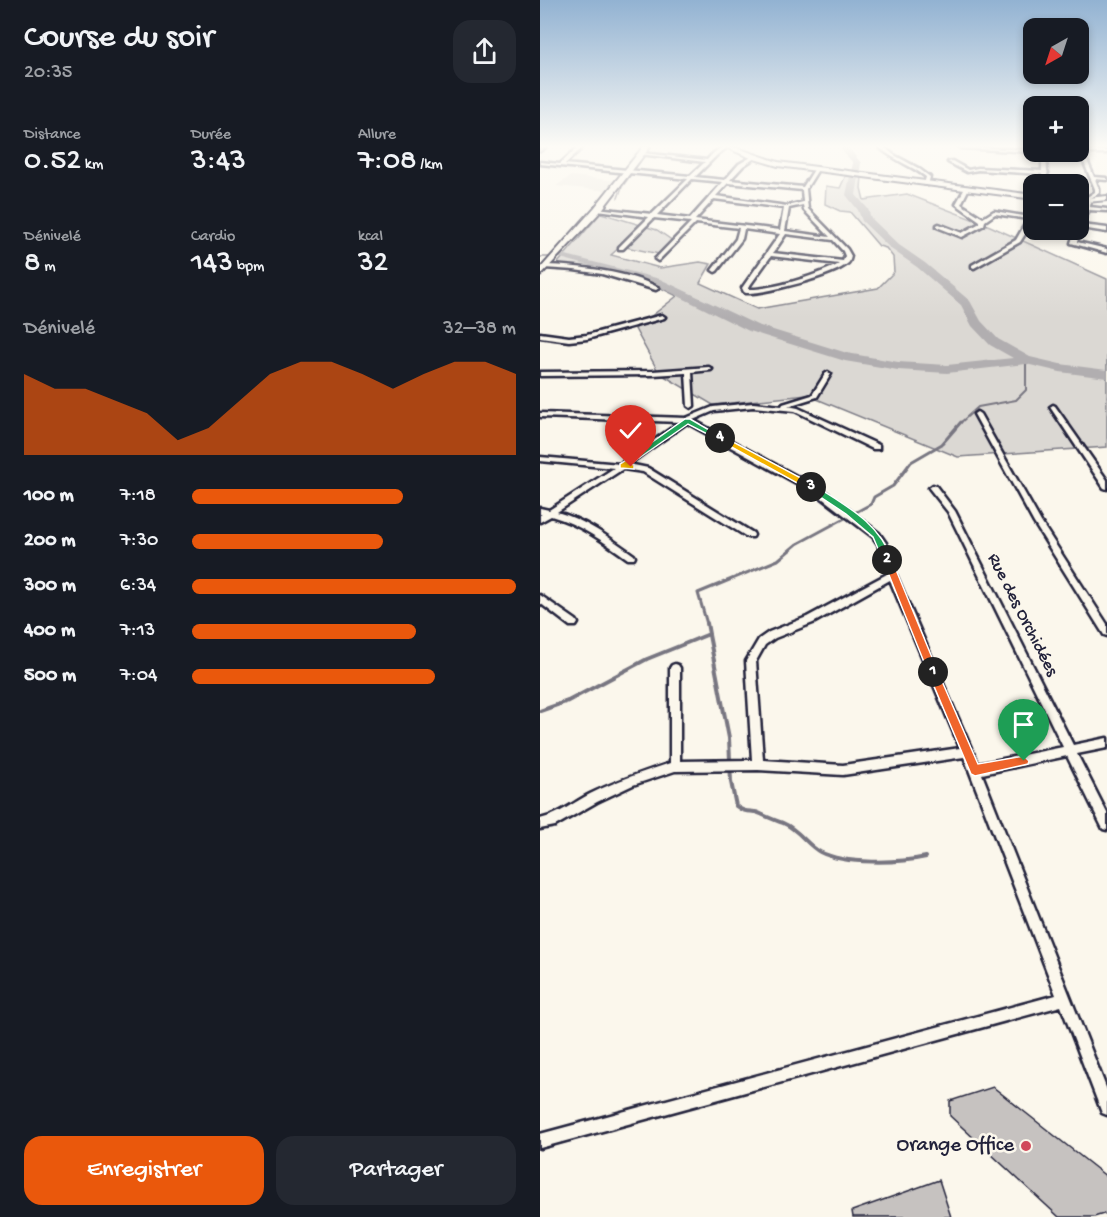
<!DOCTYPE html>
<html lang="fr">
<meta charset="utf-8">
<style>
body{margin:0;font-family:"Gochi Hand",sans-serif;background:#242831;color:#f1f3f6;height:100vh;display:flex;flex-direction:column;font-size:22px;white-space:nowrap}
*{box-sizing:border-box;margin:0}
p{font-size:20px;color:#9ea1a6}
.icon{flex:none;width:33px;height:33px;fill:none;stroke:currentColor;stroke-width:2;stroke-linecap:round;stroke-linejoin:round}
.map{position:relative;flex:1;overflow:hidden}
.details{display:flex;flex-direction:column;background:#171b24;width:540px}
.details>*{flex:none}
.needle{width:39px;rotate:219deg}
.controls{position:absolute;left:483px;top:18px;display:grid;gap:12px}
.controls a{display:grid;place-items:center;width:66px;height:66px;border-radius:12px;background:#171b24;box-shadow:0 3px 9px #0003;font-size:30px}
.pin{position:absolute;display:grid;place-items:center;width:51px;height:51px;color:#fff;margin:-62px -26px;border-radius:50% 50% 50% 0;rotate:-45deg;box-shadow:0 0 6px #0007}
.pin .icon{rotate:45deg}
.km{position:absolute;width:30px;height:30px;margin:-15px;border-radius:50%;background:#222;color:#fff;font-size:16px;line-height:30px;text-align:center}
.round{display:grid;place-items:center;flex:none;width:63px;height:63px;border-radius:18px;background:#242831}
.overview{display:flex;align-items:center;justify-content:space-between;height:102px;padding:0 24px}
h1{font-size:33px;font-weight:600;line-height:45px}
.figures{display:grid;grid-template-columns:repeat(3,1fr);gap:9px;height:102px;padding:6px 24px}
.figures div{display:grid;align-content:center}
.figures b{font-size:30px;font-weight:600}
.figures small{font-size:16px;font-weight:400}
.figures p{font-size:16px}
.chart{height:168px;padding:12px 24px}
.chart p{display:flex;justify-content:space-between}
.chart svg{width:100%;height:108px;margin-top:6px;fill:#ea580c;opacity:.7}
.action{display:flex;gap:12px;margin-top:auto;padding:12px 24px}
.action a{flex:1;height:69px;border-radius:18px;background:#ea580c;color:#fff;font-size:24px;font-weight:600;line-height:69px;text-align:center}
.action a+a{background:#242831;color:#f1f3f6}
ul{padding:0 24px;list-style:none;font-size:20px}
li{display:grid;grid-template-columns:96px 72px 1fr;align-items:center;height:45px}
li i{height:15px;border-radius:8px;background:#ea580c}
main{display:flex;flex:1;min-height:0}
.map>svg:first-child{display:block}
.built{fill:#ebe7df}
.green{fill:#dbd8d3;stroke:#7e7d87;stroke-width:1.5}
.lines{fill:none;stroke-linecap:round;stroke-linejoin:round}
.stream-far3{stroke:#787681;stroke-width:1.5}
.stream-far2{stroke:#787681;stroke-width:2}
.stream-far1{stroke:#787681;stroke-width:3}
.stream{stroke:#787681;stroke-width:4}
.river{fill:#b1aeb0;fill-rule:evenodd}
.building{fill:#c6c2c0;stroke:#22223b;stroke-width:1.5}
.street-casing{stroke:#22223b;stroke-width:5}
.secondary-casing{stroke:#22223b;stroke-width:4}
.primary-casing{stroke:#22223b;stroke-width:4}
.street{fill:#fbf7ec;fill-rule:evenodd}
.secondary{fill:#fbf7ec;fill-rule:evenodd}
.primary{fill:#fbf7ec;fill-rule:evenodd}
.split-1{fill:#f0652b;stroke:#fff;stroke-width:1.5}
.split-2{fill:#f0652b;stroke:#fff;stroke-width:1.5}
.split-3{fill:#22a559;stroke:#fff;stroke-width:1.5}
.split-4{fill:#f5b400;stroke:#fff;stroke-width:1.5}
.split-5{fill:#22a559;stroke:#fff;stroke-width:1.5}
.split-6{fill:#f5b400;stroke:#fff;stroke-width:1.5}
.poi-dot{fill:#d1495b;stroke:#fbf7ec;stroke-width:2}
.labels{text-anchor:middle;dominant-baseline:central;stroke-width:5;stroke-linejoin:round;paint-order:stroke}
.street-label{font-size:18px;fill:#22223b;stroke:#fbf7ec}
.near-poi-label{font-size:21px;fill:#22223b;stroke:#fbf7ec;text-anchor:end}
</style>
<main>
<section class="details">
<div class="overview"><div><h1>Course du soir</h1><p>20:35</p></div><a class="round"><svg class="icon" aria-label="share" viewBox="0 0 24 24"><path d="M12 15V3M7 8l5-5 5 5M5 13v7h14v-7"/></svg></a></div>
<div class="figures">
<div><p>Distance</p><b>0.52<small> km</small></b></div>
<div><p>Durée</p><b>3:43</b></div>
<div><p>Allure</p><b>7:08<small> /km</small></b></div>
</div>
<div class="figures">
<div><p>Dénivelé</p><b>8<small> m</small></b></div>
<div><p>Cardio</p><b>143<small> bpm</small></b></div>
<div><p>kcal</p><b>32</b></div>
</div>
<div class="chart"><p><span>Dénivelé</span>32–38 m</p>
<svg viewBox="0 0 160 44" preserveAspectRatio="none"><path d="M0 44V11L10 17L20 17L30 22L40 27L50 38L60 33L70 22L80 11L90 6L100 6L110 11L120 17L130 11L140 6L150 6L160 11V44z"/></svg>
</div>
<ul>
<li><b>100 m</b>7:18<i style="width:65%"></i></li>
<li><b>200 m</b>7:30<i style="width:59%"></i></li>
<li><b>300 m</b>6:34<i style="width:100%"></i></li>
<li><b>400 m</b>7:13<i style="width:69%"></i></li>
<li><b>500 m</b>7:04<i style="width:75%"></i></li>
</ul>
<div class="action"><a>Enregistrer</a><a>Partager</a></div>
</section>
<div class="map">
<svg width="567" height="1217" viewBox="0 0 567 1217">
<rect width="100%" height="100%" fill="#fbf7ec"/>
<filter id="ink" filterUnits="userSpaceOnUse"><feTurbulence type="fractalNoise" baseFrequency=".0167" numOctaves="2"/><feDisplacementMap in="SourceGraphic" scale="12" xChannelSelector="R" yChannelSelector="G"/><feConvolveMatrix kernelMatrix="1 2 1 2 8 2 1 2 1" color-interpolation-filters="sRGB"/></filter>
<g filter="url(#ink)">
<!-- built -->
<path class="built" d="M31,176L78,181L69,191L16,186Z"/>
<!-- green -->
<path class="green" d="M306,175L322,177L321,188L324,200L367,194L450,226L567,279V447L418,457L267,395L173,405L119,373L95,329L137,296L107,281L17,264L61,213L117,230L133,241L119,254L81,246L71,255L120,268L160,262L171,264L160,283L217,309L338,288L354,272L353,257L346,248L339,246L310,212L300,211L285,204L286,186L300,188Z"/>
<g class="lines">
<!-- stream-far3 -->
<g class="stream-far3">
<path d="M94,170L104,156"/>
<path d="M78,198L82,187L93,172"/>
<path d="M0,257H22"/>
</g>
<!-- stream-far2 -->
<path class="stream-far2" d="M419,424L438,407L476,400L486,390V360"/>
<!-- stream-far1 -->
<path class="stream-far1" d="M167,624L158,593L238,560L257,544L331,504L334,497L353,486L371,462L402,444L421,422"/>
<!-- stream -->
<g class="stream">
<path d="M169,635L189,738L191,782L196,806C207,815 212,809 221,814C229,818 235,820 243,823C258,829 267,845 280,852C305,865 359,863 386,857"/>
<path d="M0,711L28,701L107,659L169,634L167,623"/>
</g>
<!-- river -->
<path class="river" d="M299,147H308L321,163L316,195L328,209L331,218L359,245L385,263L430,301L441,321L458,339L490,357L520,364L567,370V378L520,372L486,364L407,373L358,370L305,361L209,331L112,283L17,257L22,254L120,279L217,325L307,353L358,362L407,365L473,358L450,345L432,326L421,305L377,267L351,249L322,221L318,210L306,195L313,163Z"/>
</g>
<!-- building -->
<g class="building">
<path d="M453,1087L567,1177V1213L554,1217H519L410,1116V1101Z"/>
<path d="M399,1180L411,1217H313L312,1211Z"/>
</g>
<g class="lines">
<defs>
<g id="street">
<path d="M1,147H6L0,151Z"/>
<path d="M38,147H43L25,164L150,176L165,162L100,154L102,153L167,160C173,153 179,147 188,147L178,154L155,177L185,180L199,164L213,156L215,158L203,166L190,180L263,187L275,168H279L266,189L268,209L307,249L311,256C310,260 310,262 307,264C293,276 225,294 206,293L204,292L202,288L240,234L204,229L202,239L177,271L175,272L172,270L196,239L199,228L156,223L118,261L115,259L116,258L151,222L114,218L83,249H79V247L109,217L58,210H56V208L112,214L148,179L0,164V162L20,164ZM152,179L183,182L150,219L117,215ZM188,183L262,190L263,202L247,206L176,196ZM174,199L244,208L240,230L155,220ZM263,205L264,210L290,237L245,231L249,208ZM246,234L293,240L303,251L305,256L303,261L233,253ZM231,256L299,264C279,275 231,290 208,289V288Z"/>
<path d="M339,147H344L354,155L378,168L390,177L388,185L384,184L386,177C371,165 353,160 339,147Z"/>
<path d="M419,147L494,150V152H496H494L421,148Z"/>
<path d="M538,147H541L543,151H567V153H544L554,177L567,178V180L555,179L559,189V193L551,198L550,207L567,209V211L549,210L542,225L567,228V232L541,228L537,242L567,249V253L531,243L535,230H538C538,218 545,208 547,197L555,192V189L540,153L523,152H538Z"/>
<path d="M502,152H506L507,172L508,173L507,174V184H503L502,174L438,170L427,172L408,162L412,161L428,170L438,168L502,171Z"/>
<path d="M427,187L429,188L421,204L443,218L454,211L490,217L494,213V220L480,242L434,268L432,267V265L476,240L488,219L455,214L445,221L444,225L422,237L397,227V225L399,224L422,233L440,223V221L416,204L425,188Z"/>
<path d="M6,265C38,266 91,272 119,288L116,290L62,274L34,270L4,268V266Z"/>
<path d="M122,315L125,317L124,318L47,339L29,341L0,337V333L29,337L47,335Z"/>
<path d="M169,367L172,369L171,370L152,372L154,406L151,408L148,406L146,373L113,375L0,376V372L113,371Z"/>
<path d="M288,372L291,374L277,397L248,406L258,408L339,445V449H333L255,411L213,407L174,411L153,420L284,491L339,533L346,543L356,575L438,764L523,747L408,512L389,488L393,485L396,486L415,511L533,745L567,738V748L537,754L567,813V830L563,829L527,756L442,774L567,1090V1115L562,1113L521,1006L0,1148V1134L516,995L424,757L303,775L218,770L135,771L93,785L57,802L15,826L0,829V819C19,815 34,802 50,794C76,781 103,772 130,763V668L132,665L135,664L138,665L140,668V761L212,760L206,661L219,639L229,632L267,617L347,574L338,544L333,537L278,495L147,423L89,464L108,468L213,533L214,535L213,537H207L103,472L83,469L17,512C46,520 70,538 94,555L95,557L94,559H88C64,542 40,524 11,516L0,522V515L2,514H0V508L9,510L74,468L0,461V457L80,464L140,422L0,417V413L146,418L173,407L213,403L242,406L243,404L272,395L285,374ZM350,580L420,748L303,765L223,760L216,661L225,645L235,638L273,623Z"/>
<path d="M513,405L515,406L567,480V489L564,488L510,407Z"/>
<path d="M437,412L440,414L501,522L567,624V636L564,635L494,523L434,414Z"/>
<path d="M0,595L36,620L38,623L36,626H30L0,603Z"/>
</g>
<g id="secondary">
<path d="M185,147H194L238,162L494,195V199L238,166L211,158Z"/>
<path d="M567,196V200L538,203V199Z"/>
</g>
<path id="primary" d="M103,147H110L61,211L0,276V269L55,207Z"/>
</defs>
<!-- street casing -->
<use href="#street" class="street-casing"/>
<!-- secondary casing -->
<use href="#secondary" class="secondary-casing"/>
<!-- primary casing -->
<use href="#primary" class="primary-casing"/>
<!-- street -->
<use href="#street" class="street"/>
<!-- secondary -->
<use href="#secondary" class="secondary"/>
<!-- primary -->
<use href="#primary" class="primary"/>
</g>
</g>
<!-- sky -->
<linearGradient id="sky" x2="0" y2="1"><stop stop-color="#92b2d2"/><stop offset="0.46" stop-color="#fdfbf6"/><stop offset="1" stop-color="#fdfbf6" stop-opacity="0"/></linearGradient>
<rect width="567" height="318" fill="url(#sky)"/>
<!-- split-1 -->
<path class="split-1" d="M393,668L398,672L438,764L484,756L489,761L488,764L435,776L431,774L388,672Z"/>
<!-- split-2 -->
<path class="split-2" d="M347,557L352,560L398,672L397,675H389L388,672L343,560Z"/>
<!-- split-3 -->
<path class="split-3" d="M268,485H274C306,506 339,522 352,560L351,563H344L333,537L306,514L268,489Z"/>
<!-- split-4 -->
<path class="split-4" d="M180,435L274,485L275,487L268,489L177,439V436Z"/>
<!-- split-5 -->
<path class="split-5" d="M145,419H150L183,438L177,439L148,424L99,458H94V455Z"/>
<!-- split-6 -->
<path class="split-6" d="M94,455L100,457L91,464L94,465V469L80,468V464Z"/>
<!-- markers -->
<circle class="poi-dot" cx="486" cy="1146" r="6"/>
<g class="labels">
<!-- street labels -->
<g class="street-label">
<text transform="translate(482 615) rotate(63)">Rue des Orchidées</text>
</g>
<!-- near-poi labels -->
<g class="near-poi-label">
<text x="474" y="1146">Orange Office</text>
</g>
</g>
</svg>
<div class="controls">
<a><svg class="needle" viewBox="-14 -14 28 28"><path d="M0-13l5 13h-10z" fill="#e53935"/><path d="M0 13l5-13h-10z" fill="#9ea1a6"/></svg></a>
<a>+</a>
<a>−</a>
</div>
<div class="pin" style="left:484px;top:761px;background:#1e9e55"><svg class="icon" aria-label="arrive" viewBox="0 0 24 24"><path d="M6 21V4h12l-3 4 3 4H6"/></svg></div>
<div class="pin" style="left:91px;top:467px;background:#d93025"><svg class="icon" aria-label="check" viewBox="0 0 24 24"><path d="M5 12l5 5 9-10"/></svg></div>
<b class="km" style="left:393px;top:672px">1</b>
<b class="km" style="left:347px;top:560px">2</b>
<b class="km" style="left:271px;top:487px">3</b>
<b class="km" style="left:180px;top:438px">4</b>
</div>
</main>
